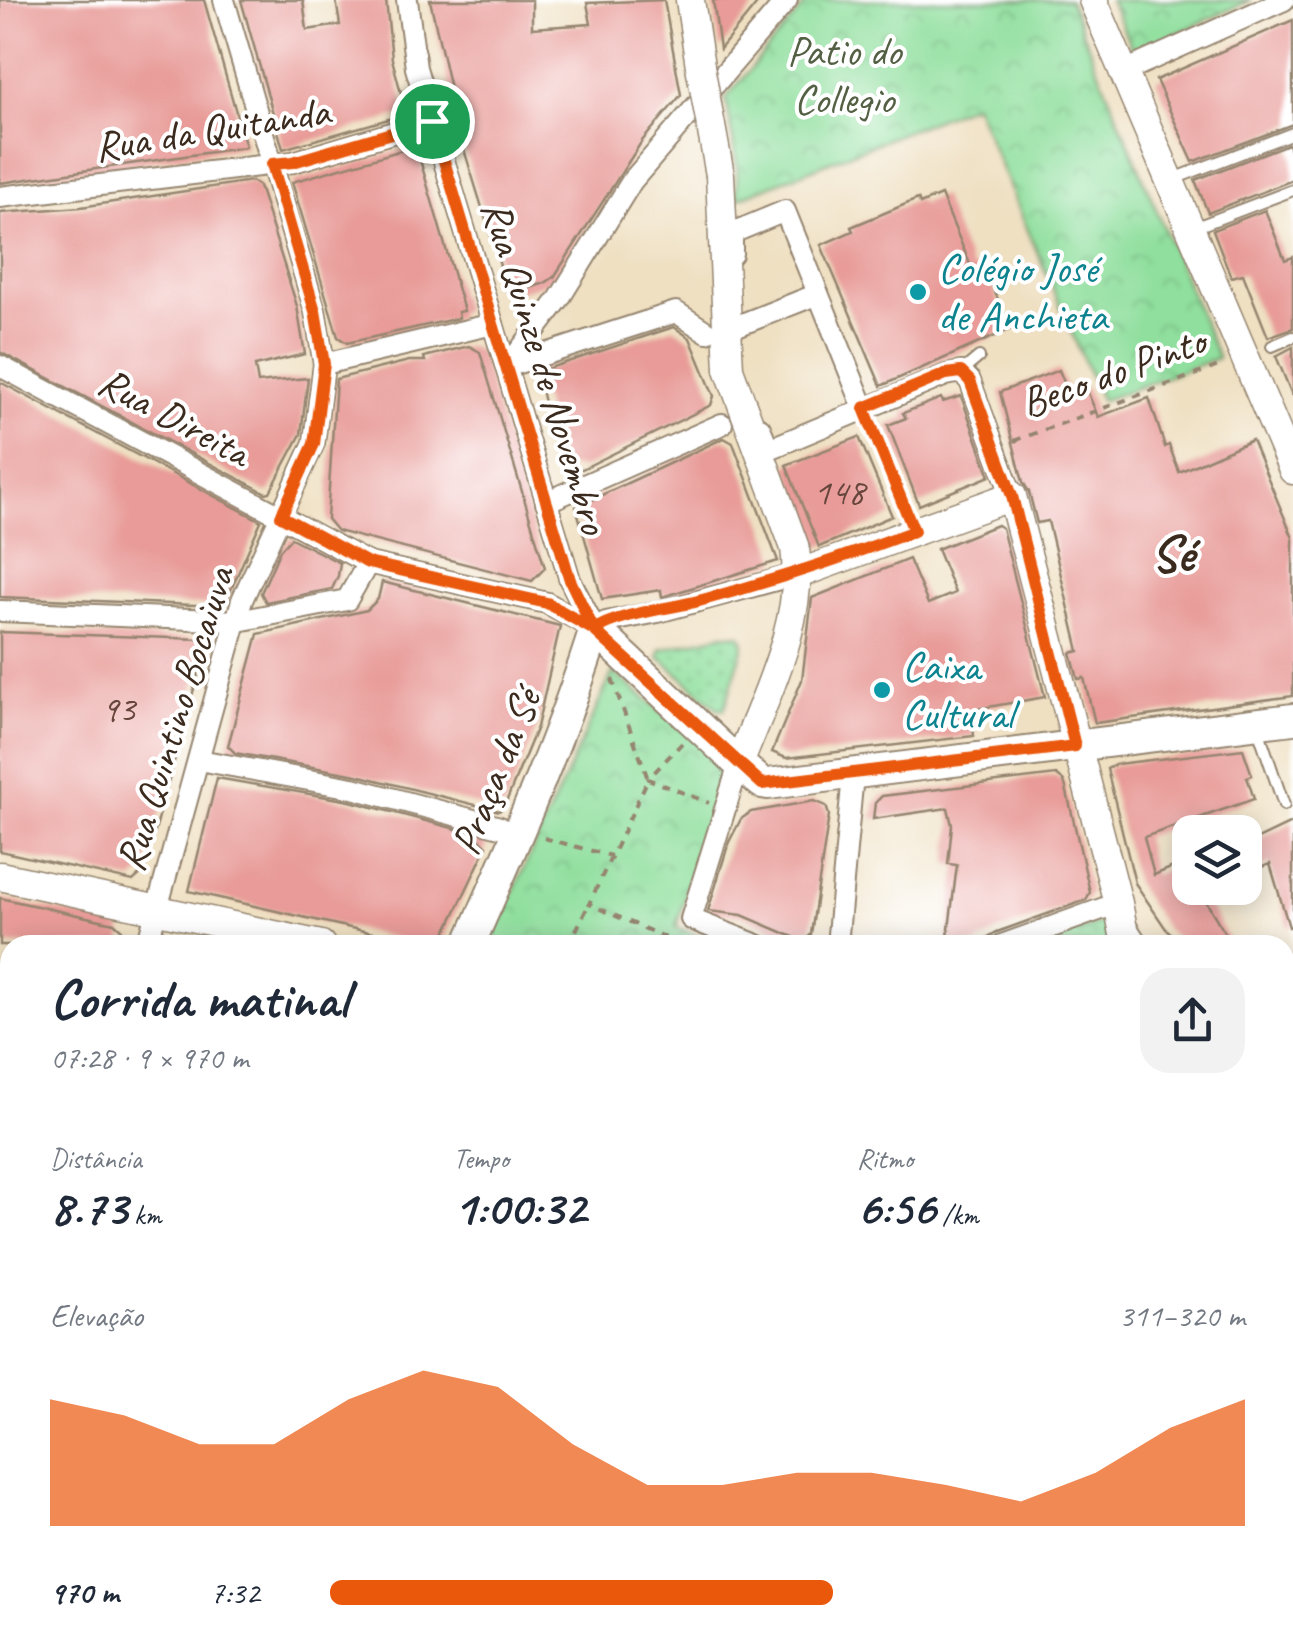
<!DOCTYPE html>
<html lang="pt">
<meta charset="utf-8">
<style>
body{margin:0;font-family:Caveat,sans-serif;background:#f2f2f3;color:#1f2937;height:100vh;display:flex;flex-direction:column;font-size:38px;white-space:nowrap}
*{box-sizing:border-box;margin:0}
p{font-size:32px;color:#747a83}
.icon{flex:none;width:55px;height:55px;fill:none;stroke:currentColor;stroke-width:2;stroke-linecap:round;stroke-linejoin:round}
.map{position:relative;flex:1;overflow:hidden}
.sheet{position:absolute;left:0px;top:935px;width:1295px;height:718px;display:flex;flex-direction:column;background:#fff;border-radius:30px 30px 0 0;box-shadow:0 5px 25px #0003}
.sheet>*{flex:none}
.buttons{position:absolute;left:1172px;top:815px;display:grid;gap:20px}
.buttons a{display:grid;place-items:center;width:90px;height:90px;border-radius:20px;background:#fff;box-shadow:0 5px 25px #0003;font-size:50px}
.pin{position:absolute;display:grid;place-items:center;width:85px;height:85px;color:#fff;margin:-42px;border:5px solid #fff;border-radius:50%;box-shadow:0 2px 10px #0007}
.round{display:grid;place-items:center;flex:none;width:105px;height:105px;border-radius:30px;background:#f2f2f3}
.overview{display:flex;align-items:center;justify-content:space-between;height:170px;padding:0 50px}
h1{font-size:55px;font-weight:600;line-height:75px}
.metrics{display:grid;grid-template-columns:repeat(3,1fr);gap:15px;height:170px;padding:10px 50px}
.metrics div{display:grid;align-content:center}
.metrics b{font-size:50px;font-weight:600}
.metrics small{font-size:28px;font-weight:400}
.metrics p{font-size:28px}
.chart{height:280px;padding:20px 50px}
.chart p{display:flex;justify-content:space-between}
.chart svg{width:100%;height:180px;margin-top:10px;fill:#ea580c;opacity:.7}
ul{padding:0 50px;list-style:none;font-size:32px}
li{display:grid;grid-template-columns:160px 120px 1fr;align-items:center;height:75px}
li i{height:25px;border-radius:12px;background:#ea580c}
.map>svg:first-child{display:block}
.grass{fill:url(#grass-dots);stroke:#66845e;stroke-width:2.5}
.park{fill:url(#park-crowns);stroke:#66845e;stroke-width:2.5}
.building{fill:#e89b98}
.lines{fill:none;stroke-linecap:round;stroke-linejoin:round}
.lane-casing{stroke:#958570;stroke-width:14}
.street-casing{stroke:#958570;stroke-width:24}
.secondary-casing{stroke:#958570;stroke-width:31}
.primary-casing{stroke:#958570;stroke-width:34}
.path{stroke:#958570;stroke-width:4;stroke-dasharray:8 8;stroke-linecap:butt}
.lane{stroke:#fff;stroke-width:10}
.street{stroke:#fff;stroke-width:20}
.secondary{stroke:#fff;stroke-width:28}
.primary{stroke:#fff;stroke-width:30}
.secondary-bridge-casing{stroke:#958570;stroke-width:31;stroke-linecap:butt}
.secondary-bridge{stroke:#fff;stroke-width:28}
.route-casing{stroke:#fff;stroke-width:20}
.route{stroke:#ea580c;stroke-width:12}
.culture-dot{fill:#0f9aa8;stroke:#fff;stroke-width:4}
.labels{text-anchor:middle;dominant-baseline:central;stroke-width:8;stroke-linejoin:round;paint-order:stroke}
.number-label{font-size:38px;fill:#66463c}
.park-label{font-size:42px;fill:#546044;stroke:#fff}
.street-label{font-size:42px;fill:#3b2a1e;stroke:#fff}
.culture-label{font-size:42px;fill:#0d838f;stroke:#fff;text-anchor:start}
.district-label{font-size:52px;font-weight:bold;fill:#3b2a1e;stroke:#fff}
</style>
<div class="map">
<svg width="1293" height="1652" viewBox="0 0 1293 1652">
<defs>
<pattern id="grass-dots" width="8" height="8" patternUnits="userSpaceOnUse" patternTransform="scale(2.5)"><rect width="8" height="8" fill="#90df9e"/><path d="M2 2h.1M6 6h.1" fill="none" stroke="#7dc088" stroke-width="1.8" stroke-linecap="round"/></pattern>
<pattern id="park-crowns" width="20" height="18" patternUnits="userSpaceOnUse" patternTransform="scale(2.5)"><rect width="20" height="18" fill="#90df9e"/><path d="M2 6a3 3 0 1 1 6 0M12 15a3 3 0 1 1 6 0" fill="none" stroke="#7dc088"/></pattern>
</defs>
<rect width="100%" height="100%" fill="#fff"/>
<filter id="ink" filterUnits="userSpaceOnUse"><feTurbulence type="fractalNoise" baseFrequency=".01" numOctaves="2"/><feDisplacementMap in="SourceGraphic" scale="20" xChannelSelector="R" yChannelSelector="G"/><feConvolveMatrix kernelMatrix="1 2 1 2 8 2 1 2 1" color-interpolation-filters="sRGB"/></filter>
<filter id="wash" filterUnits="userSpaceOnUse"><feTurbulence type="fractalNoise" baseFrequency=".0048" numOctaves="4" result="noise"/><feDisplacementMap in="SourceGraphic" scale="40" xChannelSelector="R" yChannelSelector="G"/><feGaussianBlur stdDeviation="2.25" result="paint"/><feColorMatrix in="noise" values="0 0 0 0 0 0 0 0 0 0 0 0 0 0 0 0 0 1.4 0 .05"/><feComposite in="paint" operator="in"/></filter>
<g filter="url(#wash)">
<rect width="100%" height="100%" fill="#efe0c2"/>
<!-- grass -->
<path class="grass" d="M725,634L741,635L744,645L724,710L717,708L659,657L661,649Z"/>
<!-- park -->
<g class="park">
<path d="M809,0H1069L1218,358L1101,401L974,104L737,199V166L726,98Z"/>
<path d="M1110,0H1251L1134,53Z"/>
<path d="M613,672L725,764L676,927L721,945H489Z"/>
<path d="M1105,921L1109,945H1034Z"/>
<path d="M1285,1120L1293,1130V1233L1285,1241Z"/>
<path d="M60,1642L182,1643L200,1652L99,1649L59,1652Z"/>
<path d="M235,1643L393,1642V1643L389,1652H255Z"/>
</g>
<g id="blocks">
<!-- building -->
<g class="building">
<path d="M0,0H204L246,147L0,183Z"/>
<path d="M241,0H303L307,30L340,25L336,0H386L392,59L405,108L403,115L283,149Z"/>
<path d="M430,0H532V28L591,24L587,3L664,0L681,95L642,141L554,277L545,283L509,295L463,146Z"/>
<path d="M713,0H760L720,49Z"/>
<path d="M1293,20V124L1193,162L1156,80Z"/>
<path d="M1288,144L1293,158V180L1208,213L1195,180Z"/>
<path d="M416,146L464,311L458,312L459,318L347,343L338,337L292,182Z"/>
<path d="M251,181L259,186L297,306L305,354L255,366L258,383L308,378L301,434L270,492L266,493L0,352V213L81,207Z"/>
<path d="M941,195L972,269L983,265L1011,329L881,386L821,245L853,231L851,227L918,199L920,204Z"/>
<path d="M1265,210L1285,260L1293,257V328L1268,337L1243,274L1231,277L1213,230Z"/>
<path d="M674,327L690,338L714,396L711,405L582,469L563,466L550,429L537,372Z"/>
<path d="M469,346L480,352L545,568L532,581L337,531L327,519L336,379L409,361H425L424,357Z"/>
<path d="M1293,347V395H1292L1276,356Z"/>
<path d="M1059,370L1069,394L1086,388L1098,417L1149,398L1165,447L1169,445L1179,472L1252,440L1293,538V696L1095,723L1084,678L1078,679L1071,653L1079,651L1048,521L1037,523L1029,492L1023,482L1000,392Z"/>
<path d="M0,382L261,521L225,603L219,606L0,597Z"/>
<path d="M961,396L990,476L919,505L888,425L906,418L903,413L941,398L943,402Z"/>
<path d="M859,437L892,516L819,547L786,465Z"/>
<path d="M724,438L733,443L778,561L662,597L661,590L602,599L576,507Z"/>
<path d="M997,525L1002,528L1045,697L971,710L974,736L786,758L772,752L802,680L812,598L909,559L928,604L955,593L937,549Z"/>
<path d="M291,538L340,563L338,576L332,589L266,602L261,593L280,550Z"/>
<path d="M382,582L560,626L537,727L504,807L499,811L357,775L235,753L228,746L258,634L367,610L378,599Z"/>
<path d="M0,632L201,639L206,645L144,871L133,881L0,851Z"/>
<path d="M1243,749L1252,775L1247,777L1254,799L1144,837L1154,875L1190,860V888H1198L1232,945H1185L1166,929L1135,883L1107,769L1117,764Z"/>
<path d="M1056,775L1064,781L1066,788L1090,892L1086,900L997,932L974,945H947L957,865L948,864L952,825L948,808L873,819L875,803L882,796Z"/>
<path d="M217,778L350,801L475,834L487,846L440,945H425L189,891Z"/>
<path d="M814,801L826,806L829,815L811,934L807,939H798L742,915L708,911L729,842L741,819L751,812Z"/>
<path d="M1293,822V926L1289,927L1270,864L1245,874V845Z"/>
<path d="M0,898L114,923L122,930L123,945H0Z"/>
</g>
</g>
</g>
<g filter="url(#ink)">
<use href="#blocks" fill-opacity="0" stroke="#958570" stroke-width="2.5"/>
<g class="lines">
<defs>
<g id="lane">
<path d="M1171,180L1293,133"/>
<path d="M1191,229L1293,190"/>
<path d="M1272,346L1293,337"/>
<path d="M961,372L979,357"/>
<path d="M865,409L912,528"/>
<path d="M1258,729L1284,805"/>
<path d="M1131,925L1144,945"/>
<path d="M1285,961L1293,957"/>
<path d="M1285,1070L1293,1066"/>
</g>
<g id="street">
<path d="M407,0L416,68L570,580L595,629"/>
<path d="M1125,71L1284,0"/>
<path d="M0,197L293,162L432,121"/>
<path d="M732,254V233L785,211L864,408"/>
<path d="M737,326L818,294"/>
<path d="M324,364L493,324"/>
<path d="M0,366L368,563L547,603L595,629"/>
<path d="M509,366L676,312L707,332"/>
<path d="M507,367L559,299L632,181L787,0"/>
<path d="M760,428L768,447H774L946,375L961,372L970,381L1012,496"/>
<path d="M546,502L722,424"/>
<path d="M0,611L238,621L347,600L368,563"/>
<path d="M595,629L606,622L658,612L798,574"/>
<path d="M199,760L353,788L500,827"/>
<path d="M739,764L691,919L757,945"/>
<path d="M147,945L242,600L314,443L324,364L315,311L224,0"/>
<path d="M837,945L853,775"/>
<path d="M1002,945L1118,903"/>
<path d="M1285,1097L1293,1108"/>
<path d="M1285,1433L1293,1443"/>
<path d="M532,1652L537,1642"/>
</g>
<g id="secondary">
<path d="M690,0L700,66"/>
<path d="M1093,0L1293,470"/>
<path d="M720,175L729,369L795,548C805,621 765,697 739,764"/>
<path d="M798,574L1012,496L1118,903L1126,945"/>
<path d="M0,876L321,945"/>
<path d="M0,1102L10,1105"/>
<path d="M0,1323L10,1328"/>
<path d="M0,1597L10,1594"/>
<path d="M39,1652L40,1642"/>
</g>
<g id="primary">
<path d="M469,945C515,841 561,738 595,629L739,764L762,783L768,784L1293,719"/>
<path d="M1285,1009L1293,1005"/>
<path d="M200,1642L221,1652"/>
<path d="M428,1642L449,1652"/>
<path d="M882,1652L886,1642"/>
</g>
</defs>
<!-- lane casing -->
<use href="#lane" class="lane-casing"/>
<!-- street casing -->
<use href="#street" class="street-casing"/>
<!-- secondary casing -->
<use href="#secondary" class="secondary-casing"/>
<!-- primary casing -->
<use href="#primary" class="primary-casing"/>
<!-- path -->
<g class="path">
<path d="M1014,441L1221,365"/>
<path d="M612,679L648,779L589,904L682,945"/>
<path d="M682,743L648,779L709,803"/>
<path d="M544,838L611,856"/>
<path d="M569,945L589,904"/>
<path d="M1285,1232L1293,1231"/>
<path d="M346,1652L350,1642"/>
</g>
<!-- lane -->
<use href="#lane" class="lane"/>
<!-- street -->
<use href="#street" class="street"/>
<!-- secondary -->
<use href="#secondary" class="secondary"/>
<!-- primary -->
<use href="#primary" class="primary"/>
<defs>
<path id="secondary-bridge" d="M700,66L720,175"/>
</defs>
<!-- secondary-bridge casing -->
<use href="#secondary-bridge" class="secondary-bridge-casing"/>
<!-- secondary-bridge -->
<use href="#secondary-bridge" class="secondary-bridge"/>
</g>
</g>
<g class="lines" filter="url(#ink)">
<defs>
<path id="route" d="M432,121L570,580L594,630L762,784L1075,746L1012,496L970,381L961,372L946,374L864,408L914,531C845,557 777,580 706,599C676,608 618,613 594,630L547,603L368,563L281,516L314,444L324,364L315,311L272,164L293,162L432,121"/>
</defs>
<!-- route casing -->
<use href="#route" class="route-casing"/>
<!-- route -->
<use href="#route" class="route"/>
</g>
<!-- markers -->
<g class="culture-dot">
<circle cx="918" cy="292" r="10"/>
<circle cx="882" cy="690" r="10"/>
</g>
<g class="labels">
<!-- number labels -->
<g class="number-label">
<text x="839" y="491">148</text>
<text x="118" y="708">93</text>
</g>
<!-- park labels -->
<g class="park-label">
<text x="844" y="51">Patio do<tspan x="844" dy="48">Collegio</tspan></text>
</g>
<!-- street labels -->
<g class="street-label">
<text transform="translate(212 129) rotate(-9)">Rua da Quitanda</text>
<text transform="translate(545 367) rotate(73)">Rua Quinze de Novembro</text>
<text transform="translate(1113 372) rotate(-20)">Beco do Pinto</text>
<text transform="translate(174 417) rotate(28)">Rua Direita</text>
<text transform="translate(175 719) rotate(-73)">Rua Quintino Bocaiuva</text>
<text transform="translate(496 772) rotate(-68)">Praça da Sé</text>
</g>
<!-- culture labels -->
<g class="culture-label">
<text x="938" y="268">Colégio José<tspan x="938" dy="48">de Anchieta</tspan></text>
<text x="902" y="666">Caixa<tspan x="902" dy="48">Cultural</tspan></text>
</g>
<!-- district labels -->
<g class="district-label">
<text x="1172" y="554">Sé</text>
</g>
</g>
</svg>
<div class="buttons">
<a><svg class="icon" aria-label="layers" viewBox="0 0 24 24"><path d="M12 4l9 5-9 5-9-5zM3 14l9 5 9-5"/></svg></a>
</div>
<div class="pin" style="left:432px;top:121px;background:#1e9e55"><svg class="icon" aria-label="arrive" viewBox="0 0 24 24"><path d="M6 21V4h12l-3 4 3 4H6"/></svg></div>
<section class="sheet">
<div class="overview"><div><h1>Corrida matinal</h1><p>07:28 · 9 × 970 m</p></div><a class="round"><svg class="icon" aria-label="share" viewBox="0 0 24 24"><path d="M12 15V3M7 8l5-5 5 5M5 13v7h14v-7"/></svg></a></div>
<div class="metrics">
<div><p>Distância</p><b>8.73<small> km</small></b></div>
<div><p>Tempo</p><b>1:00:32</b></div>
<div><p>Ritmo</p><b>6:56<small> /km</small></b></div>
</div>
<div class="chart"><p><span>Elevação</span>311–320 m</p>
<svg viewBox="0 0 160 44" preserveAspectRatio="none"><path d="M0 44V13L10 17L20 24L30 24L40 13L50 6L60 10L70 24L80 34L90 34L100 31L110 31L120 34L130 38L140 31L150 20L160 13V44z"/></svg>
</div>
<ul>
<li><b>970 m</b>7:32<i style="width:55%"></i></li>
</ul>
</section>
</div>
